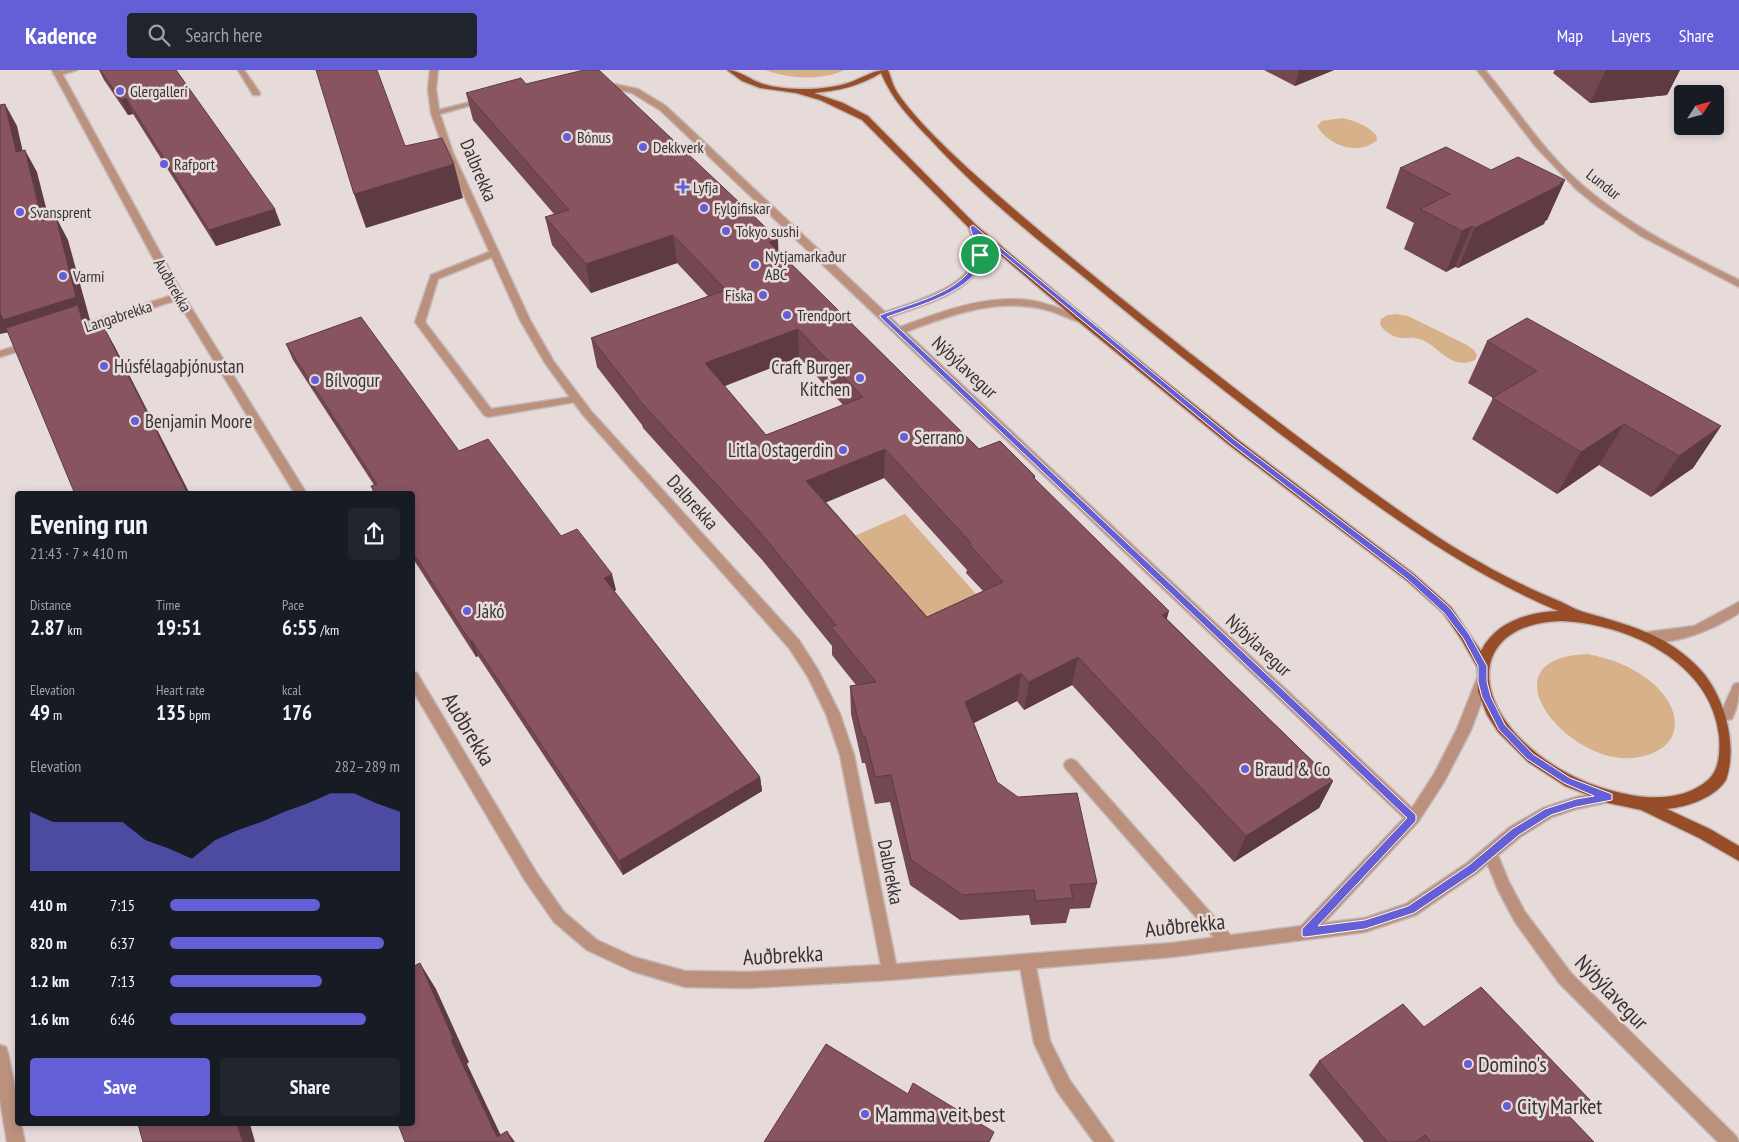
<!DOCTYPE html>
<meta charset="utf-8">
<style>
body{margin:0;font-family:"PT Sans Narrow",sans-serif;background:#20242c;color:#f1f3f6;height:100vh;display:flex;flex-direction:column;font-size:19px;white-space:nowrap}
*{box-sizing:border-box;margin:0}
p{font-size:16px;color:#9ea1a6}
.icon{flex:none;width:28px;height:28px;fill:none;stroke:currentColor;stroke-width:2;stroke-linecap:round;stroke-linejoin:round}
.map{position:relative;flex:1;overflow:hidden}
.panel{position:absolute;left:15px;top:421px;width:400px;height:635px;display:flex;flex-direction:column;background:#171b24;border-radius:5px;box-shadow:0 2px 8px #0003}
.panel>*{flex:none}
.needle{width:32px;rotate:54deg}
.fabs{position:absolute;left:1674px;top:15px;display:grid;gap:10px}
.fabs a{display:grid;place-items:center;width:50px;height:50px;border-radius:5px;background:#171b24;box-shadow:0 2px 8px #0003;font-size:25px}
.pin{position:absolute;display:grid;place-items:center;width:42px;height:42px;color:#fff;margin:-21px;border:2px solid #fff;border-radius:50%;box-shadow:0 1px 5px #0007}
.round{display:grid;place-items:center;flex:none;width:52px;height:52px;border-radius:5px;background:#20242c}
.headline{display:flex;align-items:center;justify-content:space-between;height:85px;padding:0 15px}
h1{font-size:28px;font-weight:600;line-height:38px}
.figures{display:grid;grid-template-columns:repeat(3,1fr);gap:8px;height:85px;padding:5px 15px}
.figures div{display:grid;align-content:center}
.figures b{font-size:21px;font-weight:600}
.figures small{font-size:14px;font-weight:400}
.figures p{font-size:14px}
.chart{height:140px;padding:10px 15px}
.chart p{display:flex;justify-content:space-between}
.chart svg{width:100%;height:90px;margin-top:5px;fill:#645ed7;opacity:.7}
.action{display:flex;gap:10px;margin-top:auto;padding:10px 15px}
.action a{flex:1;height:58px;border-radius:5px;background:#645ed7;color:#fff;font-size:20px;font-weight:600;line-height:58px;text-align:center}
.action a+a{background:#20242c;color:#f1f3f6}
ul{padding:0 15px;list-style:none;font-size:16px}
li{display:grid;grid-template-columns:80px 60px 1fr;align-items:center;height:38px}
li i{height:12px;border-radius:6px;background:#645ed7}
header{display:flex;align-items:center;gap:30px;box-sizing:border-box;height:70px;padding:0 25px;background:#645ed7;color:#fff}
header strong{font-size:24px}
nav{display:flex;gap:28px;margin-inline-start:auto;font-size:18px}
.search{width:350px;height:45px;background:#20242c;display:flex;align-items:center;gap:12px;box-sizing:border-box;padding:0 18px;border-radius:5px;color:#9ea1a6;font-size:19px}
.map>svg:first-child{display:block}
.green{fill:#d7b189}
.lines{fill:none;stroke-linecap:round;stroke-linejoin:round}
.service-casing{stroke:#c4b9b9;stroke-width:3}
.minor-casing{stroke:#c4b9b9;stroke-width:3}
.primary-casing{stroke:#c4b9b9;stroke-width:3}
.service{fill:#bb917e;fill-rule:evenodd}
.minor{fill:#bb917e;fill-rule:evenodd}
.primary{fill:#974e28;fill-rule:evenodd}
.wall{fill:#744853;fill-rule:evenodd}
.shaded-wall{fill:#5e3b43}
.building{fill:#875460;stroke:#5e3b43;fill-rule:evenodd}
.route{fill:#645ed7;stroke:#fff;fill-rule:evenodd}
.poi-dot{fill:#645ed7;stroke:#e7dbda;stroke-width:2}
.labels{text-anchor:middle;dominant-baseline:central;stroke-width:5;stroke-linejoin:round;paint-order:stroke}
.far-poi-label{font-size:16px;fill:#373333;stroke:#e7dbda;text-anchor:start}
.far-street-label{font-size:16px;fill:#373333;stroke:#e7dbda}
.street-label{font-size:19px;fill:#373333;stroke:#e7dbda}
.poi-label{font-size:19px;fill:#373333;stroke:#e7dbda;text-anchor:start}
.near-street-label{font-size:22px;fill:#373333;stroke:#e7dbda}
.near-poi-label{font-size:22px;fill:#373333;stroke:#e7dbda;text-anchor:start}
</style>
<header>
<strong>Kadence</strong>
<div class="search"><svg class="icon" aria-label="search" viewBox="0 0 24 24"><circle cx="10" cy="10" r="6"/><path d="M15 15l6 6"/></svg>Search here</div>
<nav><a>Map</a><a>Layers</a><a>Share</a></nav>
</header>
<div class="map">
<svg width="1739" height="1072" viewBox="0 0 1739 1072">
<rect width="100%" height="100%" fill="#e7dbda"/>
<!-- green -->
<g class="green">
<path d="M765,0H845C820,11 791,9 765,0Z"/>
<path d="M1342,48C1355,51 1367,55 1376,65L1377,70C1358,87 1328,75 1317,56L1322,51Z"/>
<path d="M1397,244L1408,246L1467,275L1474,280L1477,285L1475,290C1448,302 1439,272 1415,268C1413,267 1410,268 1408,268C1396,269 1387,264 1380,255L1381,249L1388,245Z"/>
<path d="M905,444L991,541L927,571L843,471Z"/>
<path d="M1588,584C1611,589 1632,596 1650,611C1683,637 1687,678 1639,687C1572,701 1477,588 1588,584Z"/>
</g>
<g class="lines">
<defs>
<g id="service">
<path d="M64,0H77L57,6L53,4Z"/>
<path d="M238,0H244L260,23L259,25H253Z"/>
<path d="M494,180L499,183L497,185L438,209L425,252L491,339L577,326L582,329L581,331L488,347L484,345L415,252L431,205Z"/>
<path d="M1071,689L1076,691L1233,868L1236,873L1233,878L1228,880L1223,878L1066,699L1064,695L1066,691Z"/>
<path d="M1490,776L1495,778L1509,812L1525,842L1571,903L1736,1066L1739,1072H1718L1559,913L1515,852L1498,820L1483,783L1485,778Z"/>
<path d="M1027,884L1033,886L1035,891L1050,971L1069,1009L1114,1072H1094L1057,1021L1034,973L1019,891L1021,886Z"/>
</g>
<g id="minor">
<path d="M52,0H60L184,226L307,424H295L177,230L78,262H70L69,260L70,258L173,225Z"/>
<path d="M430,0H438L436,19L439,40L486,28L490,30L440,44L453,83L530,250L554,292L591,341L799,570L818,600L840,644L854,685L896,894L1172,873L1301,856L1404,748L660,40L632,23L599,15V11L638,19L666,36L885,242C910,233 974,216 975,183C976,175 971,165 968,157L973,154L976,155C1006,214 932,232 890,247L900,257C941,242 984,225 1028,230C1048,233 1067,241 1087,248V252L1083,253C1071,250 1059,243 1047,240C998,227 951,245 906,262L1412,738L1434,704L1457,659L1477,608L1482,607L1487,608L1489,612L1471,660L1444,712L1418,752L1324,853L1365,848L1406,834L1467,793L1510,757L1543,738L1576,727L1609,721L1614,723L1616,727L1614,731L1576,739L1552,747L1520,767L1477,803L1416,845L1365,862L1172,887L890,910L748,918L685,917L632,901L587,880L554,852L526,812L412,619V602L417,603L536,802L564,842L597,870L634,887L685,901L748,902L881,895L840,685L826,644L808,607L789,578L583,345L545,293L520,250L445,83L431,43L428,19Z"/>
<path d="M1477,0H1485C1512,32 1534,68 1564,98C1614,148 1676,179 1739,210V217L1641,166L1597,136L1576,119L1536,77Z"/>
<path d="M31,271L35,272V276L0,287V281Z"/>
<path d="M1739,532V543C1717,558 1669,579 1642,570L1641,567L1642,564L1647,562L1694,556Z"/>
<path d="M1739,613C1739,627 1738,636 1732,649L1727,650L1722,649L1720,645L1732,618L1734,614Z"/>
<path d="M0,975L6,977L8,983L18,1033V1054H21L25,1072H7L0,1030Z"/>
</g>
<path id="primary" d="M727,0C740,0 750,10 763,14C776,18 791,19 805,19C819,19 835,17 848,13C863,8 872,0 888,0C891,7 893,16 897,22C914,48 949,81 972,102C1016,142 1061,179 1106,216C1187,281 1268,346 1351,406C1394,437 1437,469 1483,494C1507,508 1533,520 1559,531C1568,535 1578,541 1587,543C1628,555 1663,563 1695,594C1723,620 1739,673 1726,710C1715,728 1687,737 1667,739L1710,759L1739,776V791L1699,768L1641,740L1608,733L1565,716L1528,692L1498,662L1487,645L1478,622L1477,597L1461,569L1443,543L1406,510L1229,375L1079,252L970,159L862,50L820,30L796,23L760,18L742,11ZM881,3C893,31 909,47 930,69C978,122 1034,167 1090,212C1171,279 1253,345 1338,407C1408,459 1478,507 1558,541C1528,542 1495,552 1481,581L1451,537L1414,504L1237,369L1087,248L976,155L868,46L843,33L814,23C838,21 860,16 881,3ZM1562,551C1628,554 1711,592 1719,666C1720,680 1720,698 1709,709C1688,728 1658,730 1631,725C1591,718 1551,699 1522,670C1468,617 1480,553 1562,551Z"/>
</defs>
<!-- service casing -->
<use href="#service" class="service-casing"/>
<!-- minor casing -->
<use href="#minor" class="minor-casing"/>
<!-- primary casing -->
<use href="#primary" class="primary-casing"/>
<!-- service -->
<use href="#service" class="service"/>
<!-- minor -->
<use href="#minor" class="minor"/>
<!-- primary -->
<use href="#primary" class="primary"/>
</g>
<!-- wall -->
<g class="wall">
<path d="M99,0H176L281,155L216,176L133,44L128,45L104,10Z"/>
<path d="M1264,0H1334L1295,16Z"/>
<path d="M1555,0H1680L1667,25L1590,33L1553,3Z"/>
<path d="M526,14L778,181L979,379L1035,406V409L1167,549L1333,711L1319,738L1234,792L1072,615L1024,640L1017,631L974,653L997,712L1097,813L1090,838L1070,839L1066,853L1031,855L1029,845L960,850L910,815L890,732L875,734L865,693H862L851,644L850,616L856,615L832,585V576L763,491L643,358L642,355L597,297L591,268L708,226L677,193L591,223L552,175L545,147L554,144L473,50L466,23ZM799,287L843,335L766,365L725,316ZM884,408L967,500L966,503L983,521L927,547L826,432Z"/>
<path d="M1400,98L1491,100L1565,110L1547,150L1545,151L1544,154L1458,198L1455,197L1446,202L1404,179L1414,153L1386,138Z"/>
<path d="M1487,271L1721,356L1693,398L1651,427L1599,395L1557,424L1472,369L1493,328L1468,313Z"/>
<path d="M286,274L459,381L561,466L616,520L614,521L760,707L762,721L623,805L478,586L476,587L412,487V424H374L371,416L374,415L293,290Z"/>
<path d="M1424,957L1569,1046L1594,1072H1364L1309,1005L1319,991Z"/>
</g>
<!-- shaded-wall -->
<g class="shaded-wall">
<path d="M1299,0H1334L1295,16Z"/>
<path d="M1606,0H1680L1667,25L1590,33Z"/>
<path d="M126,28L133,44L128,45L121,30Z"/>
<path d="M5,34L17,56L28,104L16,82Z"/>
<path d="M25,80L37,102L55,173L42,151Z"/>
<path d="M454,94L463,128L366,158L354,124Z"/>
<path d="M1565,110L1547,150L1545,151L1544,154L1458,198L1475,158Z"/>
<path d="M275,139L281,155L216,176L209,160Z"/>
<path d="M56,147L68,170L90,250L87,251L92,259L10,262L0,264V242Z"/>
<path d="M1472,156L1455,197L1446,202L1462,161Z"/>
<path d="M673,165L677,193L591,223L586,194Z"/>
<path d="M778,169L779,197L769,172Z"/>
<path d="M101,252L115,277L190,424H188Z"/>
<path d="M798,259L799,287L709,322L705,293Z"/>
<path d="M1624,354L1599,395L1557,424L1581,382Z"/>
<path d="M1721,356L1693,398L1651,427L1679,386Z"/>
<path d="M885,379L884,408L808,440L806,411Z"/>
<path d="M612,504L616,520L607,524L604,508Z"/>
<path d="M1169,541L1161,570L1162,545Z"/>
<path d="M470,571H472L478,586L476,587Z"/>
<path d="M1078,587L1072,615L1024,640L1029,612Z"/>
<path d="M1021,603L1017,631L962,659L965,632Z"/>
<path d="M760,707L762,721L623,805L619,791Z"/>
<path d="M1333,711L1319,738L1234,792L1246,766Z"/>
<path d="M420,893L436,919L469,992L467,994L504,1072L497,1067L451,970Z"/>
<path d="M237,1054H250L255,1072H243Z"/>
<path d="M507,1061L515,1072H512Z"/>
</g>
<!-- building -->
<g class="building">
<path d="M100,0H176L275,139L209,160L126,28L121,30Z"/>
<path d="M316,0H377L405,76L442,68L454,94L354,124Z"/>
<path d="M584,0H599L778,169L769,172L979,379L1000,371L1035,406L1033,407L1169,541L1162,545L1333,711L1246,766L1078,587L1029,612L1021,603L965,632L997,712L1018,727L1077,723L1097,813L1070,815L1073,828L1036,831L1034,820L963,825L911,790L891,705L875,707L865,666H862L850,616L876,612L831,557L836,555L760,462L638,329H639L591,268L726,220L673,165L586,194L545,147L569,140L466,23L521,8L526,14ZM798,259L863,327L766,365L705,293ZM885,379L971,473L969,474L1003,512L927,547L806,411Z"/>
<path d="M5,34L16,82L25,80L42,151L56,147L76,227L3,250L0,243V35Z"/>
<path d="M1446,77L1491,100L1518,87L1565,110L1560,113L1562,114L1475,158L1472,156L1462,161L1420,139L1450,124L1400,98Z"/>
<path d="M78,235L84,258L101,252L188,424H75L6,258Z"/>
<path d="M361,247L459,381L488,369L561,466L577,459L612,504L604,508L760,707L619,791L472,571H470L412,481V424H376L371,416L377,414L286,274Z"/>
<path d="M1527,248L1721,356L1679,386L1624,354L1581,382L1492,328L1537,301L1487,271Z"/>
<path d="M420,893L453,968L451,970L497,1067L507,1061L512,1072H405L398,1054H412V897Z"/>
<path d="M1481,917L1590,1030L1569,1046L1594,1072H1431L1425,1065L1416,1072H1387L1319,991L1403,934L1424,957Z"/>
<path d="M826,974L908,1024L913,1013L994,1062L989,1072H764Z"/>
<path d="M138,1054H237L243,1072H143Z"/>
</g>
<!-- route -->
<path class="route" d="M973,155L1235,370L1413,505L1450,538L1469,564L1487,596V612L1491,627L1505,655L1533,684L1570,708L1612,724V730L1576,737L1551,745L1519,765L1475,802L1414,843L1365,859L1305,867L1302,866V859L1407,748L880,247V245C909,234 969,221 976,187C978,179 972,165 970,157ZM978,164L1230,373L1407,509L1444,543L1463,568L1478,596V612L1482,627L1499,660L1527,689L1564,713L1594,726L1576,729L1545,739L1512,759L1469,795L1408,836L1365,850L1318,856L1416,751V745L887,247C916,236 976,222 983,187C984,180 979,170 978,164Z"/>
<!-- markers -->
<g class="poi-dot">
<circle cx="120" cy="21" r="5"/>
<circle cx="567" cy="67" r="5"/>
<circle cx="643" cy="77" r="5"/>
<circle cx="164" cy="94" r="5"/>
<path d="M680.5 109.5h5v5h5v5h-5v5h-5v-5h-5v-5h5z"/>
<circle cx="704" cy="138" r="5"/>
<circle cx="20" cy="142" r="5"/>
<circle cx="726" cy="161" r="5"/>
<circle cx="755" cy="195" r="5"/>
<circle cx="63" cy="206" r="5"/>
<circle cx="763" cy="225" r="5"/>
<circle cx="787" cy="245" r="5"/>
<circle cx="104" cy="296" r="5"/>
<circle cx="860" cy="308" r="5"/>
<circle cx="315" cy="310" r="5"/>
<circle cx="135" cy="351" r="5"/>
<circle cx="904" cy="367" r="5"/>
<circle cx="843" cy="380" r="5"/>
<circle cx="467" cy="541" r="5"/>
<circle cx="1245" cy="699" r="5"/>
<circle cx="1468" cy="994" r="5"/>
<circle cx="1507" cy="1036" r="5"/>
<circle cx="865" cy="1044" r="5"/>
</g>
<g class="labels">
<!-- far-poi labels -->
<g class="far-poi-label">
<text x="130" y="21">Glergallerí</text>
<text x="577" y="67">Bónus</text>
<text x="653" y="77">Dekkverk</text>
<text x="174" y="94">Rafport</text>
<text x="693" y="117">Lyfja</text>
<text x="714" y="138">Fylgifiskar</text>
<text x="30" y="142">Svansprent</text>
<text x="736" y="161">Tokyo sushi</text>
<text x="765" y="186">Nytjamarkaður<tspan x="765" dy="18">ABC</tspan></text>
<text x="73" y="206">Varmi</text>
<text x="753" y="225" text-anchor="end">Fiska</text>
<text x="797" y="245">Trendport</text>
</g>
<!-- far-street labels -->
<g class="far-street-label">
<text transform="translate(1604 114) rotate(38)">Lundur</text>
<text transform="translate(173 215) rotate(60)">Auðbrekka</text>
<text transform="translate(118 246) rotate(-18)">Langabrekka</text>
</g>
<!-- street labels -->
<g class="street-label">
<text transform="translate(479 100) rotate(67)">Dalbrekka</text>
<text transform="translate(965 297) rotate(43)">Nýbýlavegur</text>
<text transform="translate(693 432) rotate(48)">Dalbrekka</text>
<text transform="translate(1259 575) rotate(43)">Nýbýlavegur</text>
<text transform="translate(891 802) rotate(79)">Dalbrekka</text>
</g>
<!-- poi labels -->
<g class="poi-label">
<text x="114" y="296">Húsfélagaþjónustan</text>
<text x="850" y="297" text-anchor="end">Craft Burger<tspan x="850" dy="22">Kitchen</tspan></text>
<text x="325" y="310">Bílvogur</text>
<text x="145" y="351">Benjamin Moore</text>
<text x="914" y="367">Serrano</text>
<text x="833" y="380" text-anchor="end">Litla Ostagerdin</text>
<text x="477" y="541">Jákó</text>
<text x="1255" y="699">Braud &amp; Co</text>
</g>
<!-- near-street labels -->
<g class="near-street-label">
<text transform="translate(469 659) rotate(59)">Auðbrekka</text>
<text transform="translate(1185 855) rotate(-6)">Auðbrekka</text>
<text transform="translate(783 885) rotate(-3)">Auðbrekka</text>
<text transform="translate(1612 922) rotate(46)">Nýbýlavegur</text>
</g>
<!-- near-poi labels -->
<g class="near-poi-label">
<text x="1478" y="994">Domino's</text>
<text x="1517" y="1036">City Market</text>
<text x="875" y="1044">Mamma veit best</text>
</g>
</g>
</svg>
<div class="fabs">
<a><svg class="needle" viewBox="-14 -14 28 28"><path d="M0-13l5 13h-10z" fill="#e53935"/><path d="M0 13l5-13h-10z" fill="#9ea1a6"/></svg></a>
</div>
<div class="pin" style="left:980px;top:185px;background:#1e9e55"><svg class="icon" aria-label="arrive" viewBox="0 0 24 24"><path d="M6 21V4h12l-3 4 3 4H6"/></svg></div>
<section class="panel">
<div class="headline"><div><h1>Evening run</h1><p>21:43 · 7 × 410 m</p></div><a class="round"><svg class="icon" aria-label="share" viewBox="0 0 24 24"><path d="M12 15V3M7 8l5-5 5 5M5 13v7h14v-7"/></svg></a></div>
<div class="figures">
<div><p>Distance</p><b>2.87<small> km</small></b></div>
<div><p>Time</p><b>19:51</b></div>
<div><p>Pace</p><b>6:55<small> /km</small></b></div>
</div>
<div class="figures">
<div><p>Elevation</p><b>49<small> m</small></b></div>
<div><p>Heart rate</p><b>135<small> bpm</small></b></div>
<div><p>kcal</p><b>176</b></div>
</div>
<div class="chart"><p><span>Elevation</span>282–289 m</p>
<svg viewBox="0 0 160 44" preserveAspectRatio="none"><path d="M0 44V15L10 20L20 20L30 20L40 20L50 29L60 33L70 38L80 29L90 24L100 20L110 15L120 11L130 6L140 6L150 11L160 15V44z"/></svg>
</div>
<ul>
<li><b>410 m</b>7:15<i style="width:65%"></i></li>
<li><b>820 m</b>6:37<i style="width:93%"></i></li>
<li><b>1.2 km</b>7:13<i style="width:66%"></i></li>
<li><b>1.6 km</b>6:46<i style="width:85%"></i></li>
</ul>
<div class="action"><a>Save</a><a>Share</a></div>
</section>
</div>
